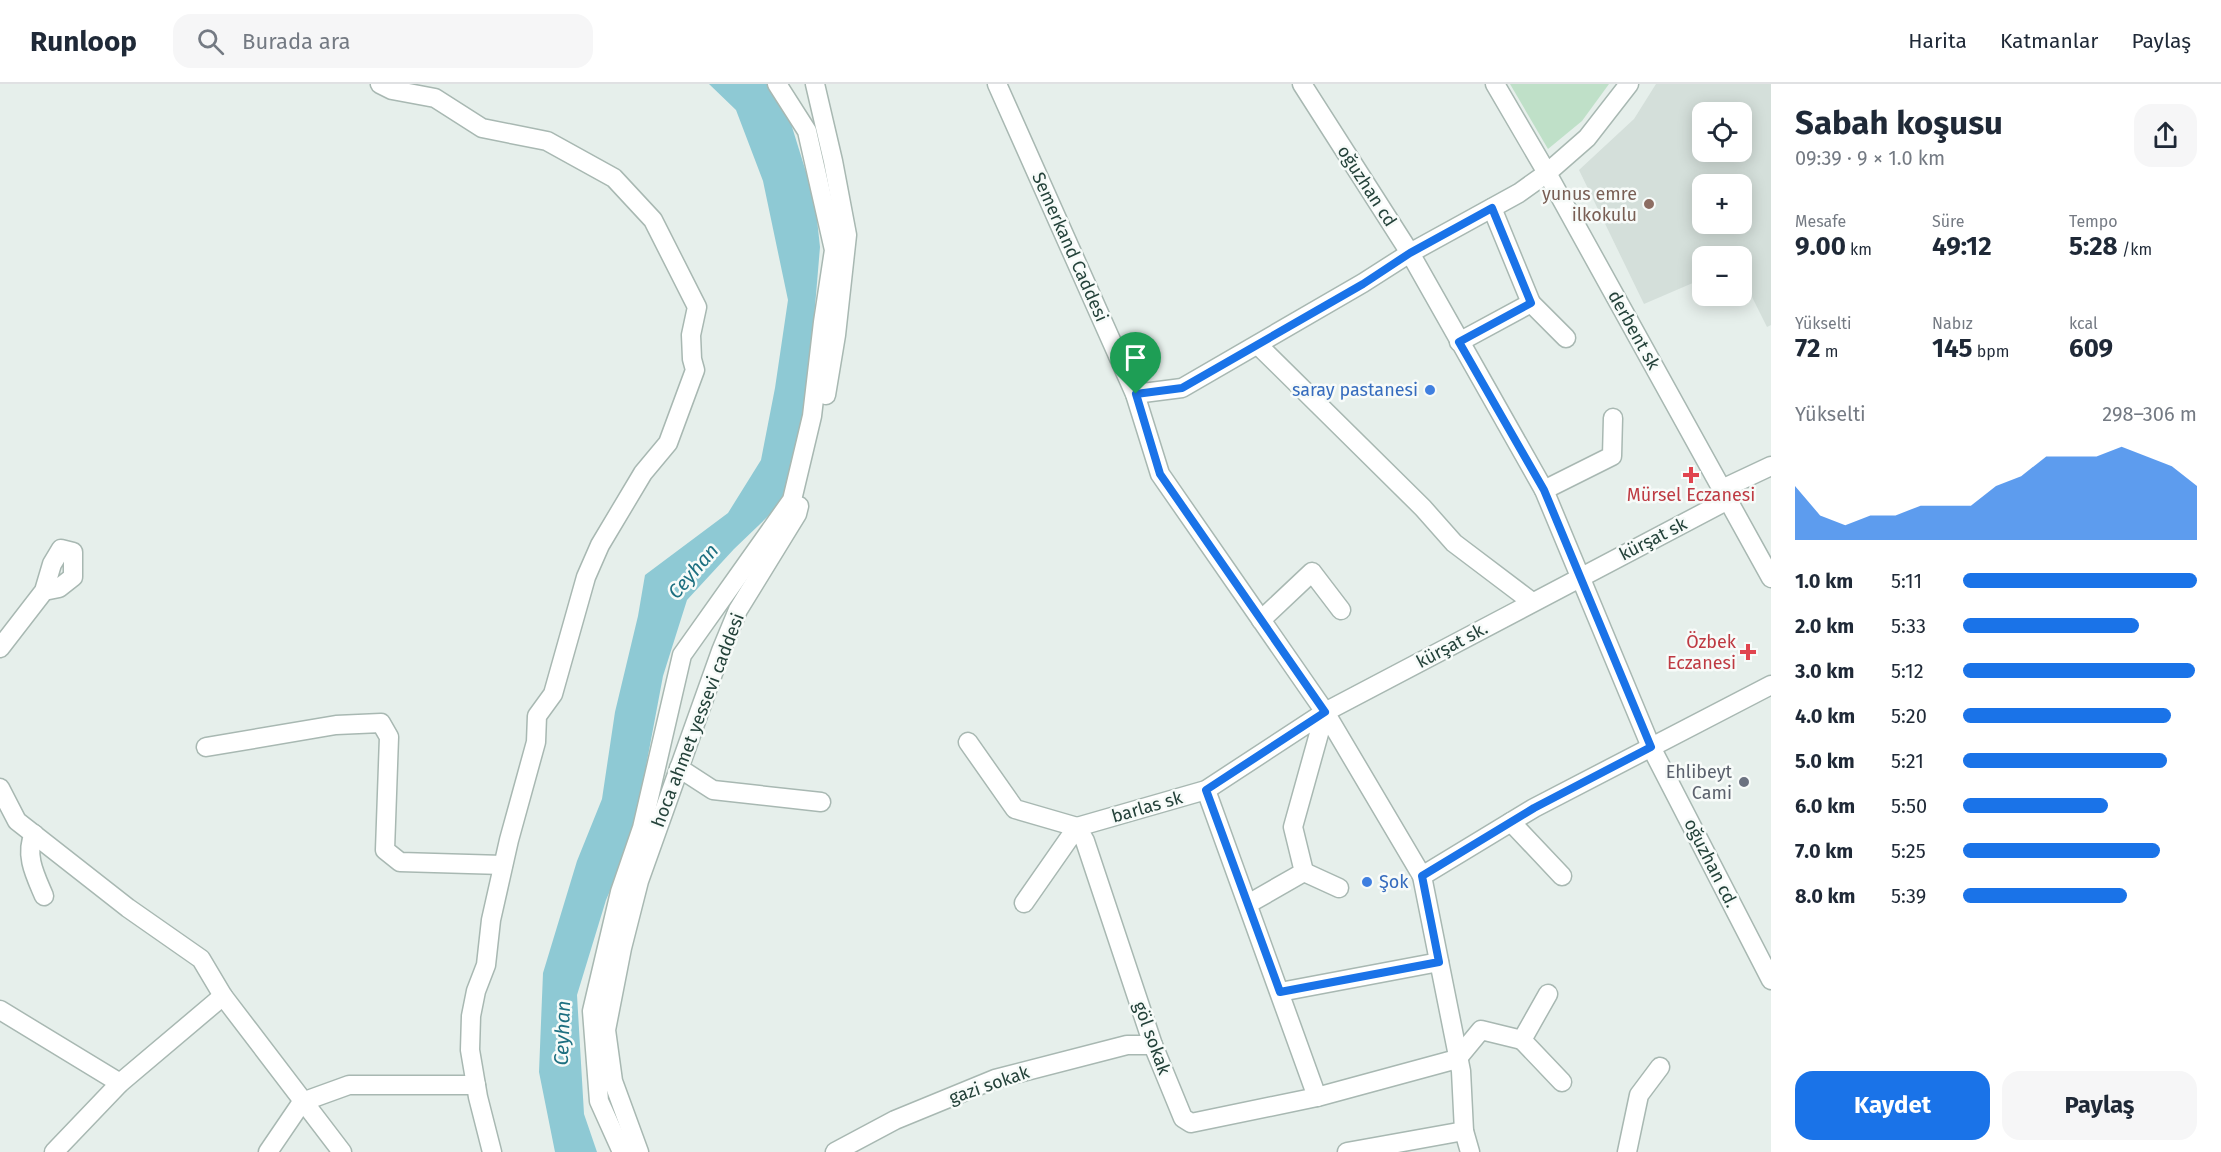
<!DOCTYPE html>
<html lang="tr">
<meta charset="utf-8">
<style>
body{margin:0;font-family:"Fira Sans",sans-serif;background:#f6f6f7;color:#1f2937;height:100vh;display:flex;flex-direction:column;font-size:22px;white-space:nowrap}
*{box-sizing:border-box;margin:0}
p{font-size:20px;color:#747a83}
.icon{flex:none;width:33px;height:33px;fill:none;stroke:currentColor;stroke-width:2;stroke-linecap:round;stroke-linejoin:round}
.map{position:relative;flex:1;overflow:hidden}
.details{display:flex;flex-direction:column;background:#fff;width:450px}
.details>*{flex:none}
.fabs{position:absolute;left:1692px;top:18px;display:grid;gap:12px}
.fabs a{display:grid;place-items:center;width:60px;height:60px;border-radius:12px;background:#fff;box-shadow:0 3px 15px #0003;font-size:30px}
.pin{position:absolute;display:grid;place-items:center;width:51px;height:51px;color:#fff;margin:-62px -26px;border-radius:50% 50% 50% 0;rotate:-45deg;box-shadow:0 0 6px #0007}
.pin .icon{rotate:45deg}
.round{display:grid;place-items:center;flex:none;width:63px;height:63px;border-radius:18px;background:#f6f6f7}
.overview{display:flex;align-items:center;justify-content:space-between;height:102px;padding:0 24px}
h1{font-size:33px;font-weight:700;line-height:45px}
.figures{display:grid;grid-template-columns:repeat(3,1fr);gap:9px;height:102px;padding:6px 24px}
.figures div{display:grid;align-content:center}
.figures b{font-size:26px;font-weight:700}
.figures small{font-size:16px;font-weight:400}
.figures p{font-size:16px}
.chart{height:168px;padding:12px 24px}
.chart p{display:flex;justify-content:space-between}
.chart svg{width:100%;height:108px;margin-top:6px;fill:#1a73e8;opacity:.7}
.cta{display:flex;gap:12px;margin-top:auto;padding:12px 24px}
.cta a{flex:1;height:69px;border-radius:18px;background:#1a73e8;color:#fff;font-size:24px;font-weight:700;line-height:69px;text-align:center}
.cta a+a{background:#f6f6f7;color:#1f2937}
ul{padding:0 24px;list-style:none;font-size:20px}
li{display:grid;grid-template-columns:96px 72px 1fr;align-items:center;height:45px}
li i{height:15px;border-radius:8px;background:#1a73e8}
header{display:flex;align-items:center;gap:36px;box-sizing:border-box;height:84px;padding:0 30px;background:#fff;border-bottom:2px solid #e0e1e3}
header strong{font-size:28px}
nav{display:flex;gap:33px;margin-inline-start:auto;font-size:21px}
.search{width:420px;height:54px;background:#f6f6f7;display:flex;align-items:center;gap:15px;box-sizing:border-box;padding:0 21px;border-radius:18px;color:#747a83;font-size:22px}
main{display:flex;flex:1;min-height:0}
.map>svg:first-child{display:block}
.built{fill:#d4dfda;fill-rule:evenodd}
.green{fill:#bfe0c8}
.water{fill:#8ec9d4}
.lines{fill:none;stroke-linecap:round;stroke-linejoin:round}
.minor-casing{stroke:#a8b8b2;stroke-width:21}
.minor{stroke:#fff;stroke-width:18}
.route-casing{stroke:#fff;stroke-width:12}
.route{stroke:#1a73e8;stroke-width:8}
.education-dot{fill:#8d6e63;stroke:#f7fbf9;stroke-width:2}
.shop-dot{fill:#3f7fe0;stroke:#f7fbf9;stroke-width:2}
.health-dot{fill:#e0444e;stroke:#f7fbf9;stroke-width:2}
.worship-dot{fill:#6b7280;stroke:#f7fbf9;stroke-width:2}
.labels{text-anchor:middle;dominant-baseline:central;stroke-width:5;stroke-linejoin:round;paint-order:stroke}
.street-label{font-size:18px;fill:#24423a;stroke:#f7fbf9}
.education-label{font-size:18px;fill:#785e54;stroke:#f7fbf9;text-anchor:end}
.shop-label{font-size:18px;fill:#366cbe;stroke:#f7fbf9;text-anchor:end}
.health-label{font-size:18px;fill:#be3a42;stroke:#f7fbf9}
.worship-label{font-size:18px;fill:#5b616d;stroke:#f7fbf9;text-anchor:end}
.water-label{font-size:20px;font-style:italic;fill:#1c6f80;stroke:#f7fbf9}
</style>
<header>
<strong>Runloop</strong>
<div class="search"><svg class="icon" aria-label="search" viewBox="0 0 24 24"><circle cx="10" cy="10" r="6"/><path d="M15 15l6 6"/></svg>Burada ara</div>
<nav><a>Harita</a><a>Katmanlar</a><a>Paylaş</a></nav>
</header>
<main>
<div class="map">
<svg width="1771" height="1068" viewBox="0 0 1771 1068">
<rect width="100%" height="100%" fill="#e6efeb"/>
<!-- built -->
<path class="built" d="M1656,0H1771V241L1767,243L1742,193V172H1702V195L1644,220L1579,86L1634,35ZM1702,28H1742V68H1702ZM1702,100H1742V140H1702Z"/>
<!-- green -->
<path class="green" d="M1510,0H1609L1582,37L1548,65Z"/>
<!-- water -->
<path class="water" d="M709,0H769L784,17L815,117L820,163L805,342L785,416L734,465L687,516L663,592L632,757L606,816L577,911L584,1030L597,1068H555L539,988L543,889L577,777L602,715L615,628L638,532L645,491L728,429L761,376L775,304L788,216L763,97L736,26Z"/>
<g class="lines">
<defs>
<g id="minor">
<path d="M380,0L392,6L435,14L482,44L547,57L614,94L653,136L697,223L691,251L692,275L695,286L668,359L643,389L600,461L586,493L553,610L537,632L536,658L509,756L491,836L486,881L476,907L471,932L470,966L478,1013L492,1068"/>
<path d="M815,0L833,77L847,151L836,251L826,311"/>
<path d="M997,0L1135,310L1160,390L1325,628L1422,792L1461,987L1464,1047L1470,1068"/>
<path d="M1302,0L1410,169L1544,406L1651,663L1771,896"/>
<path d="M1495,0L1547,89L1771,494"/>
<path d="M1531,219L1566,254"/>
<path d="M1459,258L1531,219L1492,124"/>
<path d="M1258,261L1423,424L1454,459L1532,518"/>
<path d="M1135,310L1182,304L1363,199L1410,169L1519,109L1547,89L1587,54L1629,0"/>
<path d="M1722,405L1771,382"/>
<path d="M1544,406L1612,372L1613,334"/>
<path d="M1261,536L1312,488L1341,526"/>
<path d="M0,564L44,507L52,480L61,465L73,468V493L59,504L44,507"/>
<path d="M1325,628L1728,416"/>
<path d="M968,658L1015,725L1077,743"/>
<path d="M206,663L336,641L381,639L389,653L385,766L400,778L503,781"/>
<path d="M679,684L713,706L821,718"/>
<path d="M0,704L17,737L128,824L201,875L223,912L342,1068"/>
<path d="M1206,706L1317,1013"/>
<path d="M1511,738L1562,792"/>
<path d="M1077,743L1085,757L1153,961L1183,1034L1191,1039L1317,1013L1457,975L1481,946L1522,956L1548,910"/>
<path d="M1077,743L1206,706L1325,628L1293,743L1304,788L1248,820"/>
<path d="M34,750C24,771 36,793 44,812"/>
<path d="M1304,788L1339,804"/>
<path d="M1422,792L1534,724L1771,601"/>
<path d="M1024,819L1077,743"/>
<path d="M1280,908L1439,878"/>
<path d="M0,926L120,999"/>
<path d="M1522,956L1562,998"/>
<path d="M54,1068L120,999L223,912"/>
<path d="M268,1068L302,1018L349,1001H476"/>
<path d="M622,1068L599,1017L592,927L620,808L642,744L682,571L792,416L812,332L823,238L834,166L807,47L777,0"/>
<path d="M639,1068L613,997L606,946L622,864L639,797L721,567L738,526L797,430L799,422"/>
<path d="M835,1068L895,1036L995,995L1127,961H1153"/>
<path d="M1347,1068L1464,1047"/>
<path d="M1627,1068L1639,1011L1660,983"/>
</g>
</defs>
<!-- minor casing -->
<use href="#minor" class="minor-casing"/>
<!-- minor -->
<use href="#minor" class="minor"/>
</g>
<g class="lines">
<defs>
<path id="route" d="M1492,124L1531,219L1459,258L1544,406L1651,663L1534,724L1422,792L1439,878L1280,908L1206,706L1325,628L1160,390L1136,310L1182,304L1363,200L1410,169Z"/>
</defs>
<!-- route casing -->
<use href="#route" class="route-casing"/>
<!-- route -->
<use href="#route" class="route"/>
</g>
<!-- markers -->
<circle class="education-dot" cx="1649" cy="120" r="6"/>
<g class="shop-dot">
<circle cx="1430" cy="306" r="6"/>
<circle cx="1367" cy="798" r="6"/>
</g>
<g class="health-dot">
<path d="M1688 382h6v6h6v6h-6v6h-6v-6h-6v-6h6z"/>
<path d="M1745 559h6v6h6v6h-6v6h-6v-6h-6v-6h6z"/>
</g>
<circle class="worship-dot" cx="1744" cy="698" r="6"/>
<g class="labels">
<!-- street labels -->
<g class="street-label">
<text transform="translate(1367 102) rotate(57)">oğuzhan cd</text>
<text transform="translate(1070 163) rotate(66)">Semerkand Caddesi</text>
<text transform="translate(1634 246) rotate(61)">derbent sk</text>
<text transform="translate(1653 455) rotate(-27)">kürşat sk</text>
<text transform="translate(1452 561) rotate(-28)">kürşat sk.</text>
<text transform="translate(698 636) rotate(-69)">hoca ahmet yessevi caddesi</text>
<text transform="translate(1147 723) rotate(-16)">barlas sk</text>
<text transform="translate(1711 779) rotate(63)">oğuzhan cd.</text>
<text transform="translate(1152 954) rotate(70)">göl sokak</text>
<text transform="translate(989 1001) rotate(-19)">gazi sokak</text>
</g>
<!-- education labels -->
<g class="education-label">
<text x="1637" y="110">yunus emre<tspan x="1637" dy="21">ilkokulu</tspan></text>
</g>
<!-- shop labels -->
<g class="shop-label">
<text x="1418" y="306">saray pastanesi</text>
<text x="1379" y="798" text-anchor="start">Şok</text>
</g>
<!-- health labels -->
<g class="health-label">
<text x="1691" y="411">Mürsel Eczanesi</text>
<text x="1736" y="558" text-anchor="end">Özbek<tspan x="1736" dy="21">Eczanesi</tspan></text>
</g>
<!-- worship labels -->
<g class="worship-label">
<text x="1732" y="688">Ehlibeyt<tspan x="1732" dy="21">Cami</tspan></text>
</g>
<!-- water labels -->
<g class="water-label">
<text transform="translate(693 487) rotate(-49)">Ceyhan</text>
<text transform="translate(562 949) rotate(-88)">Ceyhan</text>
</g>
</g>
</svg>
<div class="fabs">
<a><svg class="icon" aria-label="locate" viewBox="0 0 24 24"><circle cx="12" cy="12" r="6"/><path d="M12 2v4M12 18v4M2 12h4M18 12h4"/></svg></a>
<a>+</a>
<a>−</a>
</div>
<div class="pin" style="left:1136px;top:310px;background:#1e9e55"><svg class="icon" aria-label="arrive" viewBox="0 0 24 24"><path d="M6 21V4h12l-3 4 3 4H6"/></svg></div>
</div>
<section class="details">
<div class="overview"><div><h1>Sabah koşusu</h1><p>09:39 · 9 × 1.0 km</p></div><a class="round"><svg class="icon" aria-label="share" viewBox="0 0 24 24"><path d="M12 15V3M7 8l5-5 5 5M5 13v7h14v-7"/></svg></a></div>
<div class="figures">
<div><p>Mesafe</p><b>9.00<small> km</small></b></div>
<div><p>Süre</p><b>49:12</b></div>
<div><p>Tempo</p><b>5:28<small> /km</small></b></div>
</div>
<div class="figures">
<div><p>Yükselti</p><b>72<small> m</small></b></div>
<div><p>Nabız</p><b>145<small> bpm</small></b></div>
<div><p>kcal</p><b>609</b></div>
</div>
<div class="chart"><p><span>Yükselti</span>298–306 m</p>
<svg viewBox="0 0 160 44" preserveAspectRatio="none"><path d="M0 44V22L10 34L20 38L30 34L40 34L50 30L60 30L70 30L80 22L90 18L100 10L110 10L120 10L130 6L140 10L150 14L160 22V44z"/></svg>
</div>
<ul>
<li><b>1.0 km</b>5:11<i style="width:100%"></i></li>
<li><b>2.0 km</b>5:33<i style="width:75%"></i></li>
<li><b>3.0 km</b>5:12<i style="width:99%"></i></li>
<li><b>4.0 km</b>5:20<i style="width:89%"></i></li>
<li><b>5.0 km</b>5:21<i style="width:87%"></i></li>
<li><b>6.0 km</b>5:50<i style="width:62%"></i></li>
<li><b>7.0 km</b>5:25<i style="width:84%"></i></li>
<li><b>8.0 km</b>5:39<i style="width:70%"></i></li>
</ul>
<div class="cta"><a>Kaydet</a><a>Paylaş</a></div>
</section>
</main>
